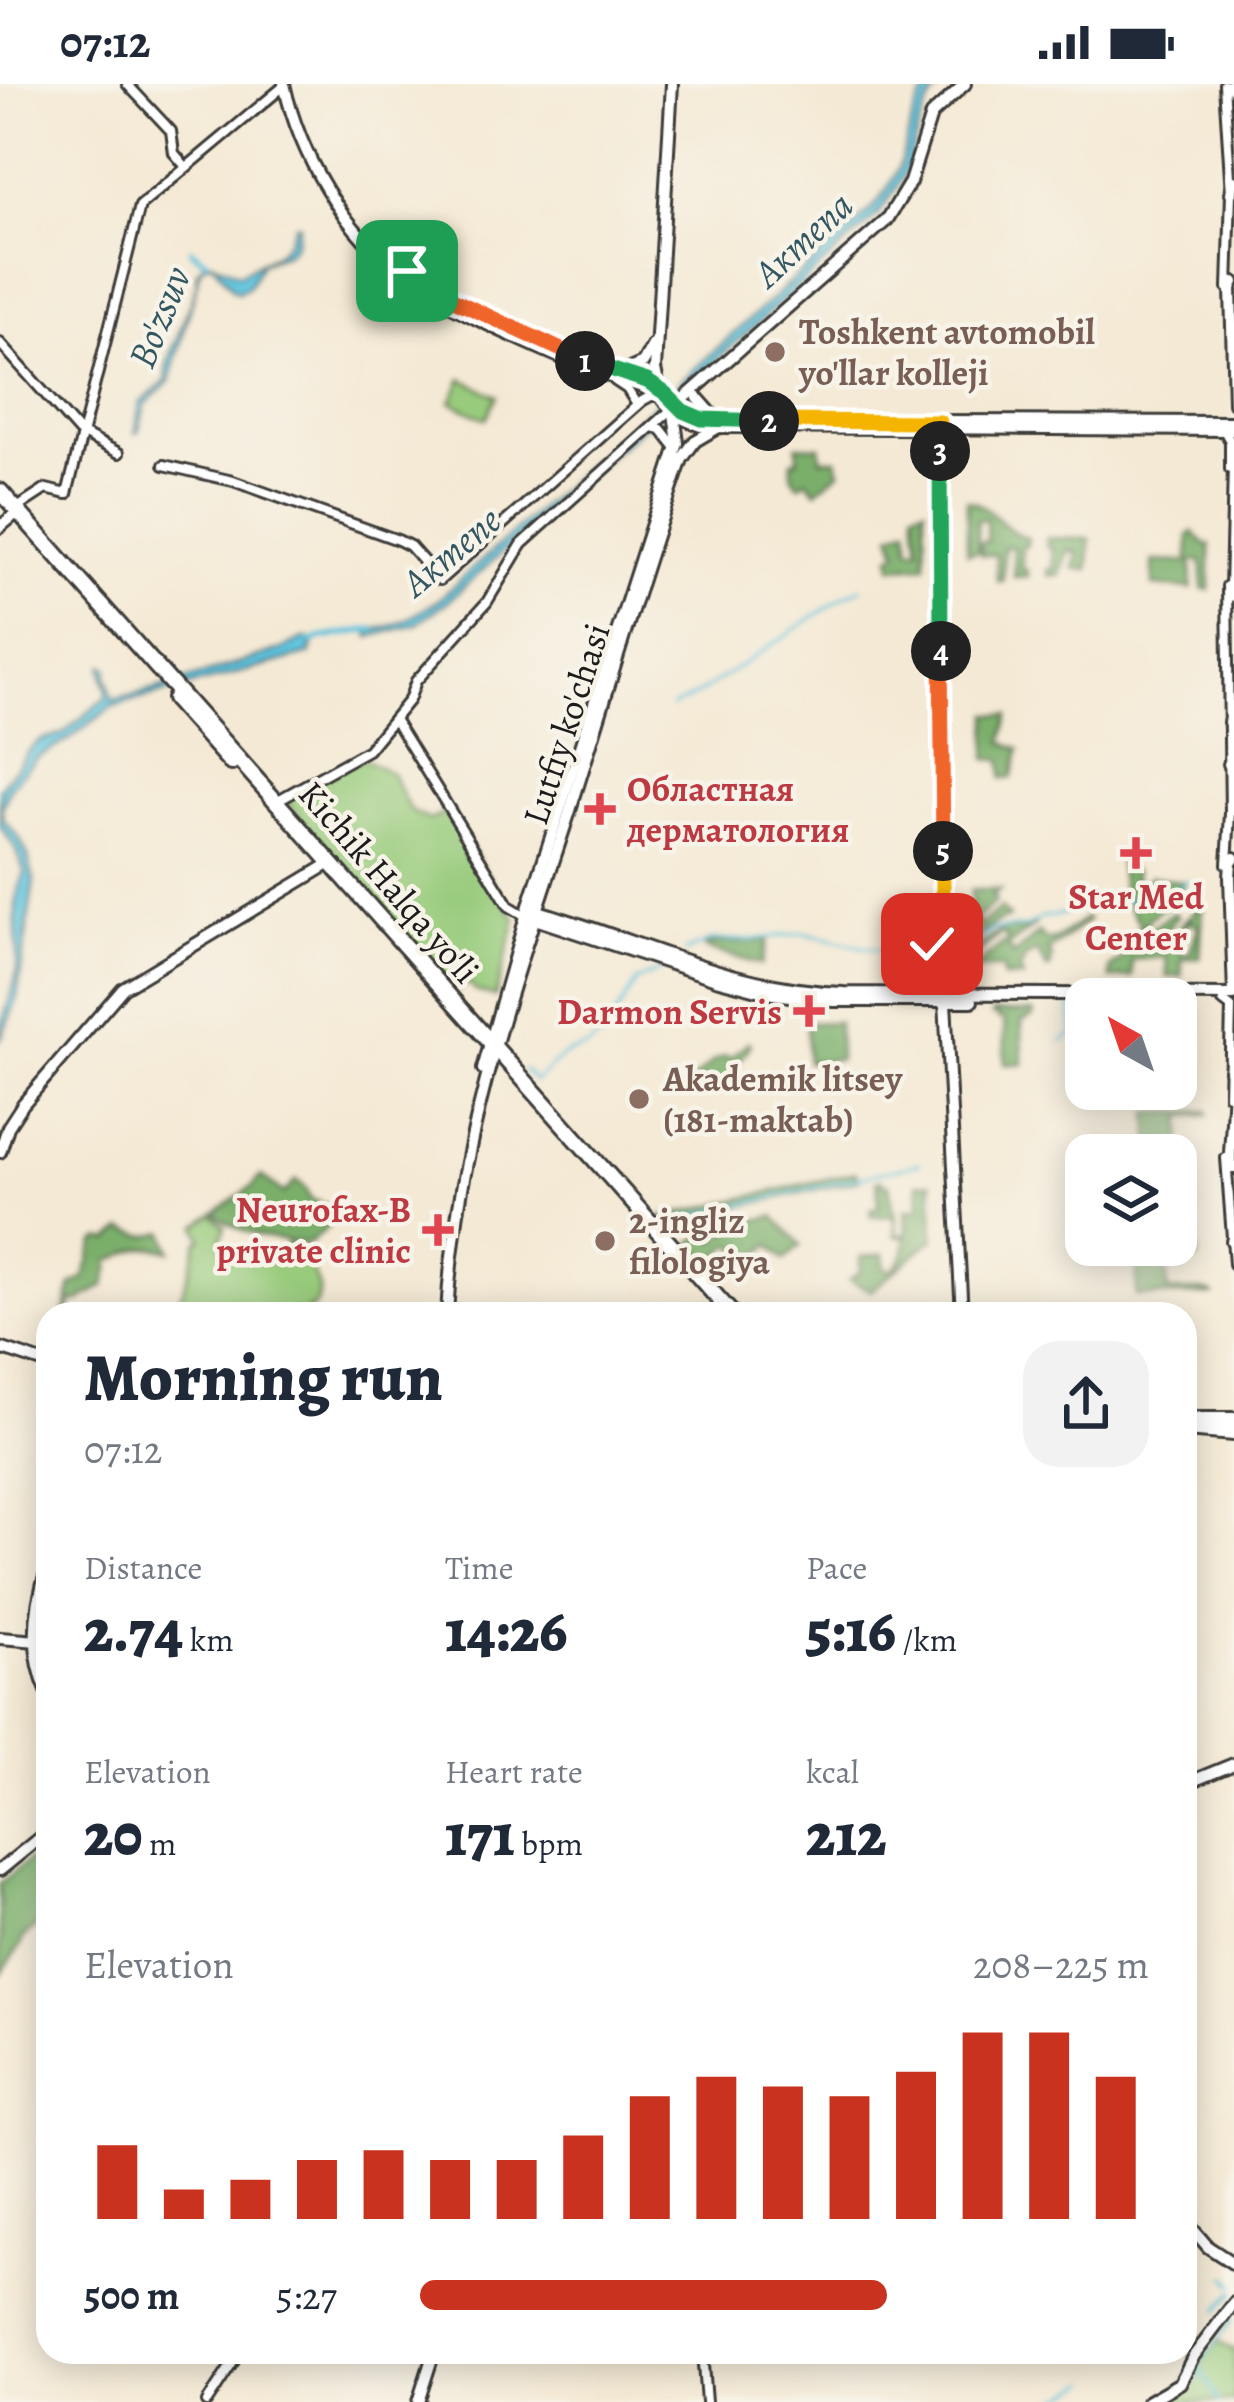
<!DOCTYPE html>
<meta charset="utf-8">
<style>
body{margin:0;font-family:Alegreya,serif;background:#f2f2f3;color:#1f2937;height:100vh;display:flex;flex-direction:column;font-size:45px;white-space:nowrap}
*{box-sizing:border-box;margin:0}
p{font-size:39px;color:#747a83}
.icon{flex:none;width:66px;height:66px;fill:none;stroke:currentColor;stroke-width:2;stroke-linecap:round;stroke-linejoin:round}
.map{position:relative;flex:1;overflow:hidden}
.panel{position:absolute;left:36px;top:1218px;width:1161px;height:1062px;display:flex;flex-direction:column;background:#fff;border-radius:36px;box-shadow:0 6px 30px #0003}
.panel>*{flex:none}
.needle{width:78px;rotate:320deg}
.buttons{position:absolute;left:1065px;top:894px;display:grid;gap:24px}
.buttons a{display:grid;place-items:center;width:132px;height:132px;border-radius:24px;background:#fff;box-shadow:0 6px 30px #0003;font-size:60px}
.pin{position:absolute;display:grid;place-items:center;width:102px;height:102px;color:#fff;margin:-51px;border-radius:24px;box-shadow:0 6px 18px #0006}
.km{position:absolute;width:60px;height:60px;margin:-30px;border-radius:50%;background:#222;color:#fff;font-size:33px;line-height:60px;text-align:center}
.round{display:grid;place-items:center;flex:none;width:126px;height:126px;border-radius:36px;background:#f2f2f3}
.head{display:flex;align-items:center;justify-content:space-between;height:204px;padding:0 48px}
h1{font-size:66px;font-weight:800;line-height:90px}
.figures{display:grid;grid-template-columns:repeat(3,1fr);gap:18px;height:204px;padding:12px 48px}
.figures div{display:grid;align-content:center}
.figures b{font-size:60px;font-weight:800}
.figures small{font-size:33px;font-weight:400}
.figures p{font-size:33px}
.chart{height:336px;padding:24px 48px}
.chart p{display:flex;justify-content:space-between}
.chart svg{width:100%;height:216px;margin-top:12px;stroke:#c8321e;stroke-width:6}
ul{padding:0 48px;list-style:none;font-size:39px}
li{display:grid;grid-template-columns:192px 144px 1fr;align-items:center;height:90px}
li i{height:30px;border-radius:15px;background:#c8321e}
.status{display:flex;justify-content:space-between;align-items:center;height:84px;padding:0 60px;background:#fff;direction:ltr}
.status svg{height:33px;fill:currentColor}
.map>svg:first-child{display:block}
.green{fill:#98cb7b;stroke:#5a744c;stroke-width:3}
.forest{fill:#7aaf6b;stroke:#4b6644;stroke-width:3}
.water{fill:#5fc3dd;stroke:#3e707c;stroke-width:3}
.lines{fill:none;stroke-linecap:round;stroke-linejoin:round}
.stream{stroke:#5fc3dd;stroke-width:3}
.canal{stroke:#5fc3dd;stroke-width:6}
.minor-casing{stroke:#3c3b38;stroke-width:14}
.major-casing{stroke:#3c3b38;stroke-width:16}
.highway-casing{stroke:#3c3b38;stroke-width:20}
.minor{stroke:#fff;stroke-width:8}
.major{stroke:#fff;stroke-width:10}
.highway{stroke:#fff;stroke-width:14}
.split-1-casing{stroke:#fff;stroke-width:24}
.split-2-casing{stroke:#fff;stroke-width:24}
.split-3-casing{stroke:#fff;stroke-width:24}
.split-4-casing{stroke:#fff;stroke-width:24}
.split-5-casing{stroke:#fff;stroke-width:24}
.split-6-casing{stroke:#fff;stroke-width:24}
.split-1{stroke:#f0652b;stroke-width:15}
.split-2{stroke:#22a559;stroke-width:15}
.split-3{stroke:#f5b400;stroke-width:15}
.split-4{stroke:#22a559;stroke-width:15}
.split-5{stroke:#f0652b;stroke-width:15}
.split-6{stroke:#f5b400;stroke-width:15}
.education-dot{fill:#8d6e63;stroke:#f7f3e8;stroke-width:4.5}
.health-dot{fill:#e0444e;stroke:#f7f3e8;stroke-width:4.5}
.labels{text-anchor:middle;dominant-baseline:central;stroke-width:9;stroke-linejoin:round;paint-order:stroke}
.education-label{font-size:36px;font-weight:bold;fill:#785e54;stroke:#f7f3e8;text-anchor:start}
.street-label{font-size:36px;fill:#1c1c1c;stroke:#f7f3e8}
.health-label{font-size:36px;font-weight:bold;fill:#be3a42;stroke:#f7f3e8;text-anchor:end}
.water-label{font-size:39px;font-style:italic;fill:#335660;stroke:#f7f3e8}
</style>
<div class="status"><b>07:12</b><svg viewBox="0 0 49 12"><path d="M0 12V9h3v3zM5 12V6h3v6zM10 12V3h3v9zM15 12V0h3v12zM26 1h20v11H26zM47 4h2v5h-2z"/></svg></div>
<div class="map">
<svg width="1234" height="2318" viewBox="0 0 1234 2318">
<rect width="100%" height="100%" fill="#f7f3e8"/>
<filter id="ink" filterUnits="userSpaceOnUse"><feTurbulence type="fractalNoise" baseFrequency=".00833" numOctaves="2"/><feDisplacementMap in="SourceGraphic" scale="24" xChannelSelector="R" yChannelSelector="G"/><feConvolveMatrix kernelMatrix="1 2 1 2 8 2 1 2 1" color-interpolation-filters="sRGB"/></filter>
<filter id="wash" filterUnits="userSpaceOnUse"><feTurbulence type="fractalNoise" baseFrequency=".004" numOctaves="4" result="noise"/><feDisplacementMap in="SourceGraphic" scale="48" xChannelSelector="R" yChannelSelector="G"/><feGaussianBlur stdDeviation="2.7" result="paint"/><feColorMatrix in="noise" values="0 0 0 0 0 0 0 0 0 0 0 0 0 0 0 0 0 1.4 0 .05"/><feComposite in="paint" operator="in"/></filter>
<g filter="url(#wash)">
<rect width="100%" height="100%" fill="#f4e9d4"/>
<!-- green -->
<g class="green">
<path d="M462,295L497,312L486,335L451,318Z"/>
<path d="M362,674L392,690L408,723L414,729L430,736L447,728L516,835L495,913L476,907L467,898L458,906L430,876L427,877L284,715Z"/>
<path d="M213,1130L225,1143L221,1156L225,1163L253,1175L281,1177L286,1160L308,1164C310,1170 309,1177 311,1183C317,1200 326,1208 311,1226L309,1224L303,1230H179L176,1226C183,1202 193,1183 197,1158L202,1154L197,1142Z"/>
<path d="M1218,2257L1231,2266L1234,2265V2318H1160C1193,2303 1187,2293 1205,2267L1209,2268Z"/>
</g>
<!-- forest -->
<g class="forest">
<path d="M797,361L820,362L821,375H837L840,388L816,407L807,396L799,401L791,391L792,377L798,376Z"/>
<path d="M967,416C993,421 1003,448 1028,454L1027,461L1022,462V485L1027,486L1028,492L1014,493L1013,463H1004L1003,497H997L996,471H981V458L987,457L986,435L977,436L978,468L967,469Z"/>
<path d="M925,423L926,481L892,483L891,472L898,468L892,450L908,443L910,464H919L914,426Z"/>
<path d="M1193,448L1205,461H1210V506L1203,505L1201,477L1191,478L1192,505L1153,502V477L1188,478L1189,451Z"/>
<path d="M1046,454L1090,455L1089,486L1074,484L1078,469L1069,466L1060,492L1049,491L1048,486L1053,485L1052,464L1047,463Z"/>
<path d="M989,630L1009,631L1003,658L1020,665L1012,694H1002V676L987,675Z"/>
<path d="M1119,773L1136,788L1134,793L1146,799L1150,792L1184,798L1183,808L1145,838L1151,845L1174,828L1178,832L1161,853L1167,857L1190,831L1179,864L1182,869L1189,870L1198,842L1190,838L1194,826H1203L1200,874L1182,875V892L1167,893L1166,873L1132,876V893L1110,895V884L1136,863L1148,860L1144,852L1135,846L1141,841C1124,820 1119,799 1119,773Z"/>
<path d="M971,806H1000L992,812L996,818L976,835L980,841L1001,824L1009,834L1000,837L971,856Z"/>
<path d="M1086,834L1088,837L1048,867L1052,873L1050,884L1047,885L1037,868L1025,874L1020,887L1023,894H1003L1002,884L972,886L1008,856L1002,849L976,871L973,867L1002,845H1025L1036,840L1008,863L1014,871L1039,849L1044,855L1053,857Z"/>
<path d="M768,856L761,881L706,865L704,862L713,859Z"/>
<path d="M993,928H1034V932L1022,937L1023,980H1005L1004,936L998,935L997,931H992Z"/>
<path d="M838,938L839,975L807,978L806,939Z"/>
<path d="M748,958L751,961L737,981L729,1004L691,1010L687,1001L715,976L726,972L730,974Z"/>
<path d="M1207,1027L1208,1031L1183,1032L1182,1055L1150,1057L1149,1029Z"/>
<path d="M856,1088L858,1096L676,1137L662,1139L659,1134Z"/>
<path d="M261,1092L284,1110L296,1096L305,1103L310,1115L344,1128L310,1159C275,1156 242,1153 215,1129L253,1102Z"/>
<path d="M882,1096L883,1100H889L893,1125L895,1126L897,1151L907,1150L906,1125H919L918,1099L932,1098L934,1155L871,1207L849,1196L860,1188V1173L884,1170L885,1184L891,1186C904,1178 905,1166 906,1152H896L895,1132L871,1133V1125L879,1123L877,1097Z"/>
<path d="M774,1132L801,1161L785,1176L770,1161L750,1179L732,1160L710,1179L692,1159L706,1147L716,1157L737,1141Z"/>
<path d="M124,1145L147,1152L165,1148L171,1167C137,1159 140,1166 109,1177L110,1183L105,1201L78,1218L72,1217L68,1230H64L72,1201L84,1194L95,1158L100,1155L110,1156Z"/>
<path d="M1199,1166V1175L1166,1179L1168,1207H1204L1215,1211L1136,1212L1138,1171Z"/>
<path d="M41,1766L48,1771V1832L21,1856L22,1859L1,1890L0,1799Z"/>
</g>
<!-- water -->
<g class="water">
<path d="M933,0H944C920,23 918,50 908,81C902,99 888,116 877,132L448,517L417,540L370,553V545C393,546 418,530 438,516L872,125C883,112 893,98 899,83C910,53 910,24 933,0Z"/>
<path d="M295,140H299L295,159L288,169L262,178L248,203L238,208L232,205L214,180L207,179L201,184L170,298L145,321L139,348L135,349L140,319L166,297L168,279L196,203L198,187L208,176L240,190C268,170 282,177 295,140Z"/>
<path d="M306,554L310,555L313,563L310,564L311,570L113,622L69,656L35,675L10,704L2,724L3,735L18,752L27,770L34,796L17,916L0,957C0,931 16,909 17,883C18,856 10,810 25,790L16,765L0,742V704L28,667L39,657L63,650L104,615L107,609L102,587L103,581L108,583L107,593L113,616L154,606L278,567Z"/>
</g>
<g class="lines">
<!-- stream -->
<g class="stream">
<path d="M671,623L695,612L845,512L861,504"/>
<path d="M970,862L992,846L1026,843L1044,833L1055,832L1085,822L1116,815H1162L1187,796"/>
<path d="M685,868L713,856H750L804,849L866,864L909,869H933"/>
<path d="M1062,957L1072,951L1071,924H1086"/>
<path d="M523,985L535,997L565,970L588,963L604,950L637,897L664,884"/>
<path d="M660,1140L920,1079"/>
<path d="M1227,2192L1234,2200"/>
<path d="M1217,2227L1234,2208"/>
<path d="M1200,2284L1219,2318"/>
<path d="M1052,2318L1090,2297"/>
<path d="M1170,2318L1199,2294L1202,2277L1232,2236"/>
</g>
<!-- canal -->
<g class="canal">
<path d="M191,166L206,177"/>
<path d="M304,561L321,554L373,545"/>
</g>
</g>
</g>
<g filter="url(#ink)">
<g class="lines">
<defs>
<g id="minor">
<path d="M127,0L171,47L174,69L186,83"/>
<path d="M1224,0L1231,109L1228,204"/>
<path d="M0,259L79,348L119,369"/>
<path d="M615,297L627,305L637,321"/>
<path d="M653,343L661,345L676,364"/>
<path d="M1225,348L1230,357V385"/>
<path d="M164,381L233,397L398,456L410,462L440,496L642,317L651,312H657"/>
<path d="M17,424L46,405L67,410L140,122L284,2"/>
<path d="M394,635L509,822L526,832"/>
<path d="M278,716L368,666L409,616L416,597L487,518L522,460L671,326"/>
<path d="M1227,780L1230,729L1227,502"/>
<path d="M1223,917L1231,923L1229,1011"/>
<path d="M1226,1074L1234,1180"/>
<path d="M702,2268L706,2318"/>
<path d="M207,2318L240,2268"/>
</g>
<g id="major">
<path d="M284,0C300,72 343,146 402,191C453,228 531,261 590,286C607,293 625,295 642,302C677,316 670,342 720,343L1234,346"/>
<path d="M1230,0L1234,6"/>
<path d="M1231,109L1234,97"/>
<path d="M1234,198L1231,204L1234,319"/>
<path d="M620,289L643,279L653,261"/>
<path d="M698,314L713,331L728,337"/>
<path d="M671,316L658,299L655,285L672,0"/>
<path d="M671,326L887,136L910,98L931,31L965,0"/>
<path d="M917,337L1234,338"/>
<path d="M940,337L943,821L942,831L931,854L943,881L962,1230"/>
<path d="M1234,382L1231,506L1234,512"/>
<path d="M0,443L13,432"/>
<path d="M1229,638L1234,622"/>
<path d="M1229,680L1234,686"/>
<path d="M531,825C636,854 734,906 844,909L1234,911L1230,793L1231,778L1234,774"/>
<path d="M529,833L719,896L773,910L834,917H972"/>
<path d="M947,895L956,870L957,853L948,815"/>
<path d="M483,985L530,818L678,359L674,329"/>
<path d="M1230,986L1234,984"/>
<path d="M1234,1006L1230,1069V1080L1234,1084"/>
<path d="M0,1068L8,1043L23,1020L123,904L324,783L330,777"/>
<path d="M1232,1157L1234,1155"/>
<path d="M447,1230C456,1059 515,894 568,733C606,614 640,493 682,375L695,357L717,344"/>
<path d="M0,1264L48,1280"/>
<path d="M48,1482C34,1524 29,1568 48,1609"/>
<path d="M0,1554L38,1557"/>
<path d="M1185,1700L1234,1680"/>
<path d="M0,1786L48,1747"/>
<path d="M1185,2136L1208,2163L1234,2180"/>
<path d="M1185,2159L1195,2151"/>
<path d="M418,2318L434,2268"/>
<path d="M1147,2318L1180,2299L1193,2273L1234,2219"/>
</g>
<g id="highway">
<path d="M0,407L732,1230"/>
<path d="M174,615L231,679"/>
<path d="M1185,1336H1234"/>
<path d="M1185,1345L1234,1349"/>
</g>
</defs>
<!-- minor casing -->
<use href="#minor" class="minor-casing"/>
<!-- major casing -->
<use href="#major" class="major-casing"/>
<!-- highway casing -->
<use href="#highway" class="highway-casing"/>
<!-- minor -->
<use href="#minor" class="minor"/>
<!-- major -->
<use href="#major" class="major"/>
<!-- highway -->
<use href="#highway" class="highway"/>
</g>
</g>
<g class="lines" filter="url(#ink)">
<defs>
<path id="split-1" d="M407,187L456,217L585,277"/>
<path id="split-2" d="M585,277L647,297L665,309L683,327L702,335L769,337"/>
<path id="split-3" d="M769,337L940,338V367"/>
<path id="split-4" d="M940,367L941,567"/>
<path id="split-5" d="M941,567L943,767"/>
<path id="split-6" d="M932,860V848L943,827V767"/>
</defs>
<!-- split-1 casing -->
<use href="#split-1" class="split-1-casing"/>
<!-- split-2 casing -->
<use href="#split-2" class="split-2-casing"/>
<!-- split-3 casing -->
<use href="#split-3" class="split-3-casing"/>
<!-- split-4 casing -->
<use href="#split-4" class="split-4-casing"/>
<!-- split-5 casing -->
<use href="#split-5" class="split-5-casing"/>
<!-- split-6 casing -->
<use href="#split-6" class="split-6-casing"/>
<!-- split-1 -->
<use href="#split-1" class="split-1"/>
<!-- split-2 -->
<use href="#split-2" class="split-2"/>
<!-- split-3 -->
<use href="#split-3" class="split-3"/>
<!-- split-4 -->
<use href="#split-4" class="split-4"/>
<!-- split-5 -->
<use href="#split-5" class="split-5"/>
<!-- split-6 -->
<use href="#split-6" class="split-6"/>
</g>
<!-- markers -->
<g class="education-dot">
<circle cx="775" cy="268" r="12"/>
<circle cx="639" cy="1015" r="12"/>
<circle cx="605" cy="1157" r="12"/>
</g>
<g class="health-dot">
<path d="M594 707h12v12h12v12h-12v12h-12v-12h-12v-12h12z"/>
<path d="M1130 751h12v12h12v12h-12v12h-12v-12h-12v-12h12z"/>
<path d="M803 909h12v12h12v12h-12v12h-12v-12h-12v-12h12z"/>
<path d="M432 1128h12v12h12v12h-12v12h-12v-12h-12v-12h12z"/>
</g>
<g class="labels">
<!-- education labels -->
<g class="education-label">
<text x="799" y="247">Toshkent avtomobil<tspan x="799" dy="41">yo'llar kolleji</tspan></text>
<text x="663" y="994">Akademik litsey<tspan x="663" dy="41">(181-maktab)</tspan></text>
<text x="629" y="1136">2-ingliz<tspan x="629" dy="41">filologiya</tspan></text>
</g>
<!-- street labels -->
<g class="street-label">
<text transform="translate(566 640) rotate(-72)">Lutfiy ko'chasi</text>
<text transform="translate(389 798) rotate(49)">Kichik Halqa yo'li</text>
</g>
<!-- health labels -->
<g class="health-label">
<text x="627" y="704" text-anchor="start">Областная<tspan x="627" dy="41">дерматология</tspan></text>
<text x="1136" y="812" text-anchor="middle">Star Med<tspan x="1136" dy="41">Center</tspan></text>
<text x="782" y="927">Darmon Servis</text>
<text x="411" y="1125">Neurofax-B<tspan x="411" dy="41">private clinic</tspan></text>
</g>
<!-- water labels -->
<g class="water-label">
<text transform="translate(803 155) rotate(-43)">Актепа</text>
<text transform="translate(159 233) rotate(-68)">Bo'zsuv</text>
<text transform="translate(451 467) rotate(-40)">Актепе</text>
</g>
</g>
</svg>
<div class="buttons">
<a><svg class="needle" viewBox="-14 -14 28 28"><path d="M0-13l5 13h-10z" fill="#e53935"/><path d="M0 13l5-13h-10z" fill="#747a83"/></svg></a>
<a><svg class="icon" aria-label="layers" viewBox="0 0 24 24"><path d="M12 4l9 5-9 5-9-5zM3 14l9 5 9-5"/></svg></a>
</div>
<div class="pin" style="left:407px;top:187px;background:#1e9e55"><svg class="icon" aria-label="arrive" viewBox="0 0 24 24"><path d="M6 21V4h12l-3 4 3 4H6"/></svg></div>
<div class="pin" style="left:932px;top:860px;background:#d93025"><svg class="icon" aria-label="check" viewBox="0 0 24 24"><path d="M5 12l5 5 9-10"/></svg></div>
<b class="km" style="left:585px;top:277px">1</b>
<b class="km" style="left:769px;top:337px">2</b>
<b class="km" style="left:940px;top:367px">3</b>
<b class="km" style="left:941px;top:567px">4</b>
<b class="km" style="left:943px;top:767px">5</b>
<section class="panel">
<div class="head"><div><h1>Morning run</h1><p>07:12</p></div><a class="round"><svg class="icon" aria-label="share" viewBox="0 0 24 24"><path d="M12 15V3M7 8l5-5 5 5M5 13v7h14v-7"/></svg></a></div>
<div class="figures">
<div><p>Distance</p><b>2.74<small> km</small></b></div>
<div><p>Time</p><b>14:26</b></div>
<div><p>Pace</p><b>5:16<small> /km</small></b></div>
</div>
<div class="figures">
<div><p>Elevation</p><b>20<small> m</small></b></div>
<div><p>Heart rate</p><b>171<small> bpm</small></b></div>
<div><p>kcal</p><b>212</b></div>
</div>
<div class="chart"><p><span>Elevation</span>208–225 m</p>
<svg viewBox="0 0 160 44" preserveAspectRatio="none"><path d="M5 44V29M15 44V38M25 44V36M35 44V32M45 44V30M55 44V32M65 44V32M75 44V27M85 44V19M95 44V15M105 44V17M115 44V19M125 44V14M135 44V6M145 44V6M155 44V15"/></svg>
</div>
<ul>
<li><b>500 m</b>5:27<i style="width:64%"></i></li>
</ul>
</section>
</div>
